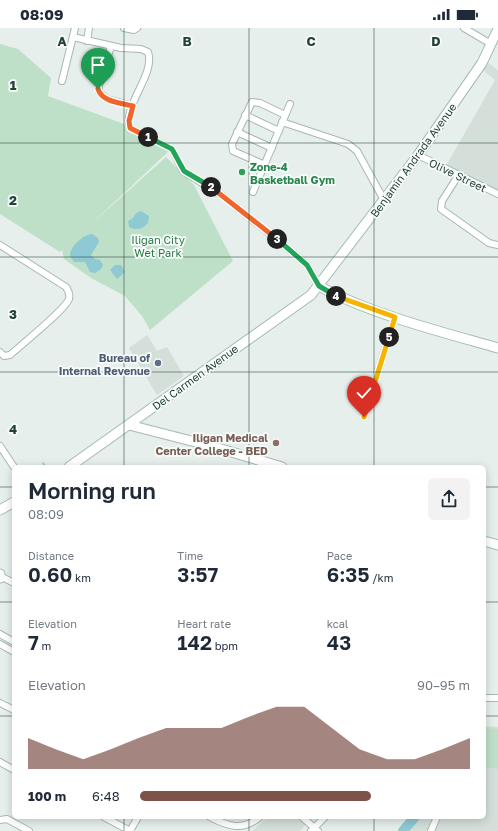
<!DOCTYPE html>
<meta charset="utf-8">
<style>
body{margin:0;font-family:"Golos Text",sans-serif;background:#f2f2f3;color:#1f2937;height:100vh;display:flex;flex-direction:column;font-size:15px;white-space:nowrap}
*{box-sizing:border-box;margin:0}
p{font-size:13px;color:#747a83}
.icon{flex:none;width:22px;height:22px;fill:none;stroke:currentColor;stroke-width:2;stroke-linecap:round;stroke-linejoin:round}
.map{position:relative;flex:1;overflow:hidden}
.drawer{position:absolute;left:12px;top:437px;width:474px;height:354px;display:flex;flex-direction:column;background:#fff;border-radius:6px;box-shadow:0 2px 10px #0003}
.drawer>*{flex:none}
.pin{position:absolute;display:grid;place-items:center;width:34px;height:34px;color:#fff;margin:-41px -17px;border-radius:50% 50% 50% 0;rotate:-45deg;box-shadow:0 0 4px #0007}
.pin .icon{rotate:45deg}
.km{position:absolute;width:20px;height:20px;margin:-10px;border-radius:50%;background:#222;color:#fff;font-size:11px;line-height:20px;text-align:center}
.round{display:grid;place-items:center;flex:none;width:42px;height:42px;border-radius:6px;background:#f2f2f3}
.summary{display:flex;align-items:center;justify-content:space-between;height:68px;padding:0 16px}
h1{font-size:22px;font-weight:600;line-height:30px}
.stats{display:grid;grid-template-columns:repeat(3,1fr);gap:6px;height:68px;padding:4px 16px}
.stats div{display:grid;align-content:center}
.stats b{font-size:20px;font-weight:600}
.stats small{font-size:11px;font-weight:400}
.stats p{font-size:11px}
.chart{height:112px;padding:8px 16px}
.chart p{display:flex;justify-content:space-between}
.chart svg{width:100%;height:72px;margin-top:4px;fill:#7f5249;opacity:.7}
ul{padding:0 16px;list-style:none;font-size:13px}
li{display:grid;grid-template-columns:64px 48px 1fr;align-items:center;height:30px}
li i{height:10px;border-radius:5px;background:#7f5249}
.status{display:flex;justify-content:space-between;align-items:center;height:28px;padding:0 20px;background:#fff;direction:ltr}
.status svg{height:11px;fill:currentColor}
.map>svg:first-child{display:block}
.built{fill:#d4dfda}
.green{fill:#bfe0c8}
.water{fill:#8ec9d4}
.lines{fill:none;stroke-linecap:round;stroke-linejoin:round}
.stream{stroke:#8ec9d4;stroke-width:1.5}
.river{stroke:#8ec9d4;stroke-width:10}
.street-casing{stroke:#a8b8b2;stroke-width:8}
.secondary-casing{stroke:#a4bbb3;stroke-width:11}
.street{stroke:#fff;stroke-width:6}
.secondary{stroke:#fff;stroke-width:9}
.split-1-casing{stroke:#fff;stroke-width:8}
.split-2-casing{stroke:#fff;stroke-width:8}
.split-3-casing{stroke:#fff;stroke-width:8}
.split-4-casing{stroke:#fff;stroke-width:8}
.split-5-casing{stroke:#fff;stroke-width:8}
.split-6-casing{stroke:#fff;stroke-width:8}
.split-1{stroke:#f0652b;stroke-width:5}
.split-2{stroke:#22a559;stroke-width:5}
.split-3{stroke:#f0652b;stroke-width:5}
.split-4{stroke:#22a559;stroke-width:5}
.split-5{stroke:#f5b400;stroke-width:5}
.split-6{stroke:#f5b400;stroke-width:5}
.grid{fill:none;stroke:#24423a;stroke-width:1;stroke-opacity:0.55}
.leisure-dot{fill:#2e9e5b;stroke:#f7fbf9;stroke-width:1.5}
.service-dot{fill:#5c6f8a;stroke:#f7fbf9;stroke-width:1.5}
.education-dot{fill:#8d6e63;stroke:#f7fbf9;stroke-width:1.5}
.labels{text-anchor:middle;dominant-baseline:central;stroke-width:3.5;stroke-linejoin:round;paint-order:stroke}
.street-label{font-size:11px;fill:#24423a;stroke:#f7fbf9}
.leisure-label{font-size:11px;font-weight:bold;fill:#27864d;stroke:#f7fbf9;text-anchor:start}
.park-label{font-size:11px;fill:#2d7a4b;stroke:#f7fbf9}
.service-label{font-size:11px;font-weight:bold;fill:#4e5e75;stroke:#f7fbf9;text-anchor:end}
.education-label{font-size:11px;font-weight:bold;fill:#785e54;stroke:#f7fbf9;text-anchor:end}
.grid-label{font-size:13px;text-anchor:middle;font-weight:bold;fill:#24423a;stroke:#f7fbf9;stroke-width:3.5;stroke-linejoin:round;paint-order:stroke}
</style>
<div class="status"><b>08:09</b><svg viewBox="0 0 49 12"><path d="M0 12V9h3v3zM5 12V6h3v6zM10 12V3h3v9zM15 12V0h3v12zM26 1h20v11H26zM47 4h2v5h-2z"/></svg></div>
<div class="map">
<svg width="498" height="803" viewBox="0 0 498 803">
<rect width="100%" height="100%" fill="#e6efeb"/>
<!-- built -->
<g class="built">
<path d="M487,34L498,42V163L446,138L495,52L483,42Z"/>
<path d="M147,307L157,323L167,319L184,348L157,367L129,320Z"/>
<path d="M484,698L498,699V803H410L421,789H484Z"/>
<path d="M268,789H296L306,796L300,803H252Z"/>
</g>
<!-- green -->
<g class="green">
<path d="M0,16L18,21L51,50L48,68L124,96L128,104L170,122L90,197L166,129L194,157L233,233L150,302L142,288L125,268L91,250L64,231L62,222L60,224L0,186Z"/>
<path d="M484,700L498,701V741L484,739Z"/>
</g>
<!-- water -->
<g class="water">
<path d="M141,183L149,188L148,195C143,201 136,203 129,199L128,193L133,190L136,185Z"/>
<path d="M92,206L98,210L99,214L91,227L95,231L100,232L103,237L101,241L95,245L90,244L85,234H74L70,228C70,218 83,207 92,206Z"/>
<path d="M115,237H121L125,244L117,251L110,242Z"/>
</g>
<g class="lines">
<!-- stream -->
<path class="stream" d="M43,435L46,439"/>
<!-- river -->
<path class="river" d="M403,803L415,789"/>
<defs>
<g id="street">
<path d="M124,0L134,2L137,0"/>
<path d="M464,0L491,16"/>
<path d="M73,9L121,20L141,21L148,24C156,46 122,78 130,100L172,121L183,143L223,168L297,228L307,237L319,258"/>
<path d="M87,13L89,0"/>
<path d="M111,18L99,57V64L107,71L133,78"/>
<path d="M62,53L75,0"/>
<path d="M245,87L279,103"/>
<path d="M282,94L348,116L357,123L384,172"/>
<path d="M237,104L272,120"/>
<path d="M418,127L498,166"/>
<path d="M265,137L233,123L232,116L252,74L260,75L285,87"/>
<path d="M458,148L442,173L441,181L489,215L498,217"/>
<path d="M253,164L290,76"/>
<path d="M0,217L66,259C68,262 70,267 69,271C64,283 22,316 10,327L4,328L0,324"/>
<path d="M364,389L395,289"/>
<path d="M0,418L14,439"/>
<path d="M0,548L14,555"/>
<path d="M0,606L14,614"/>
<path d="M0,616L14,624"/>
<path d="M484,670H498"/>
<path d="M0,675L14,682"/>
<path d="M0,734L14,742"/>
<path d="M104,789L130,803"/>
<path d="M210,789C229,799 243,803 260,789"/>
<path d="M302,789L318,803"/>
<path d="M0,792L7,791L29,803"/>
<path d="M130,803L138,789"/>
<path d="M311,803L325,789"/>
<path d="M431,803L437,789"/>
</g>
<g id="secondary">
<path d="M319,258C370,286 442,304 498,320"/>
<path d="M129,397L211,418L282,439"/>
<path d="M69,439L311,267L418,127L482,35L498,1"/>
<path d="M0,482L14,474"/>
<path d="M484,513L498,517"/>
<path d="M0,546V550"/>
</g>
</defs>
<!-- street casing -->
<use href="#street" class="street-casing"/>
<!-- secondary casing -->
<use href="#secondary" class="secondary-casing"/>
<!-- street -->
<use href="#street" class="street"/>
<!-- secondary -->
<use href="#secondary" class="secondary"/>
</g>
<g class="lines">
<defs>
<path id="split-1" d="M98,61C102,74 121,75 133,78L129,93L130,100L148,109"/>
<path id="split-2" d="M148,109L172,121L184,143L211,159"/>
<path id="split-3" d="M211,159L277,211"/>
<path id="split-4" d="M277,211L307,237L319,258L336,268"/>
<path id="split-5" d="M336,268L395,289L389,309"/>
<path id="split-6" d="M364,389L389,309"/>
</defs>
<!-- split-1 casing -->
<use href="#split-1" class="split-1-casing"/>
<!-- split-2 casing -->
<use href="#split-2" class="split-2-casing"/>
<!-- split-3 casing -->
<use href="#split-3" class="split-3-casing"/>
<!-- split-4 casing -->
<use href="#split-4" class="split-4-casing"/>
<!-- split-5 casing -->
<use href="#split-5" class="split-5-casing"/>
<!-- split-6 casing -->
<use href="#split-6" class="split-6-casing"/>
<!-- split-1 -->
<use href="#split-1" class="split-1"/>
<!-- split-2 -->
<use href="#split-2" class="split-2"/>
<!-- split-3 -->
<use href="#split-3" class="split-3"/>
<!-- split-4 -->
<use href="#split-4" class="split-4"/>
<!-- split-5 -->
<use href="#split-5" class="split-5"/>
<!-- split-6 -->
<use href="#split-6" class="split-6"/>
</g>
<!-- grid -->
<path class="grid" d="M124,0V439M249,0V439M374,0V439M0,115H498M0,229H498M0,344H498M0,459H14M484,459H498M0,574H14M484,574H498M0,688H14M484,688H498M124,789V803M249,789V803M374,789V803"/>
<!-- markers -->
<circle class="leisure-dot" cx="242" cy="144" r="4"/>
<circle class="service-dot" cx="158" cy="335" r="4"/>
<circle class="education-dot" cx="276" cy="415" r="4"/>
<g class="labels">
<!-- street labels -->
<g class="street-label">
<text transform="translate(413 132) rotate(-54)">Benjamin Andrada Avenue</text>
<text transform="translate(458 147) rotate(26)">Olive Street</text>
<text transform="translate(195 349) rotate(-36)">Del Carmen Avenue</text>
</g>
<!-- leisure labels -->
<g class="leisure-label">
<text x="250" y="138">Zone-4<tspan x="250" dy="13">Basketball Gym</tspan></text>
</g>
<!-- park labels -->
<g class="park-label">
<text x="158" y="211">Iligan City<tspan x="158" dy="13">Wet Park</tspan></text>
</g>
<!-- service labels -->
<g class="service-label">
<text x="150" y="329">Bureau of<tspan x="150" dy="13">Internal Revenue</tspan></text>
</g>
<!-- education labels -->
<g class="education-label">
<text x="268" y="409">Iligan Medical<tspan x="268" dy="13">Center College - BED</tspan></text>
</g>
</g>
<g class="grid-label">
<text x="62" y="18">A</text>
<text x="187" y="18">B</text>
<text x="311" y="18">C</text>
<text x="436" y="18">D</text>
<text x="13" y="62">1</text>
<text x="13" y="177">2</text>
<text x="13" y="291">3</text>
<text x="13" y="406">4</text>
</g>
</svg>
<div class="pin" style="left:98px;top:61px;background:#1e9e55"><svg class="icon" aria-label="arrive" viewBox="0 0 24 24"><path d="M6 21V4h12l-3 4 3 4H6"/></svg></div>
<div class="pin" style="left:364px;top:389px;background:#d93025"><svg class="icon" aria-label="check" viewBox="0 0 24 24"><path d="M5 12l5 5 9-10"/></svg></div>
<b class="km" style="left:148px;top:109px">1</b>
<b class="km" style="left:211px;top:159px">2</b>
<b class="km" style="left:277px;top:211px">3</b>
<b class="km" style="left:336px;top:268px">4</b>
<b class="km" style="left:389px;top:309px">5</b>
<section class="drawer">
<div class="summary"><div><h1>Morning run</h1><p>08:09</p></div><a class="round"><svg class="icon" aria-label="share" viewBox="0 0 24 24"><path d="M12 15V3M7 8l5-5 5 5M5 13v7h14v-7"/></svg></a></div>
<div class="stats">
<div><p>Distance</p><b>0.60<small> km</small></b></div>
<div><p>Time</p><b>3:57</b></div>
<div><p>Pace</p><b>6:35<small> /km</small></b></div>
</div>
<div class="stats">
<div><p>Elevation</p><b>7<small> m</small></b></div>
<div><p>Heart rate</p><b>142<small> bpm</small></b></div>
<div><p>kcal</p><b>43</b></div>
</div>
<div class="chart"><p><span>Elevation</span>90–95 m</p>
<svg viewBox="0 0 160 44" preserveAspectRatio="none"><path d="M0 44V25L10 32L20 38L30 32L40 25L50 19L60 19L70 19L80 12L90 6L100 6L110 19L120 32L130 38L140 38L150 32L160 25V44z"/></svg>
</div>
<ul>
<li><b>100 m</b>6:48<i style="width:70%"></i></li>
</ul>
</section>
</div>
